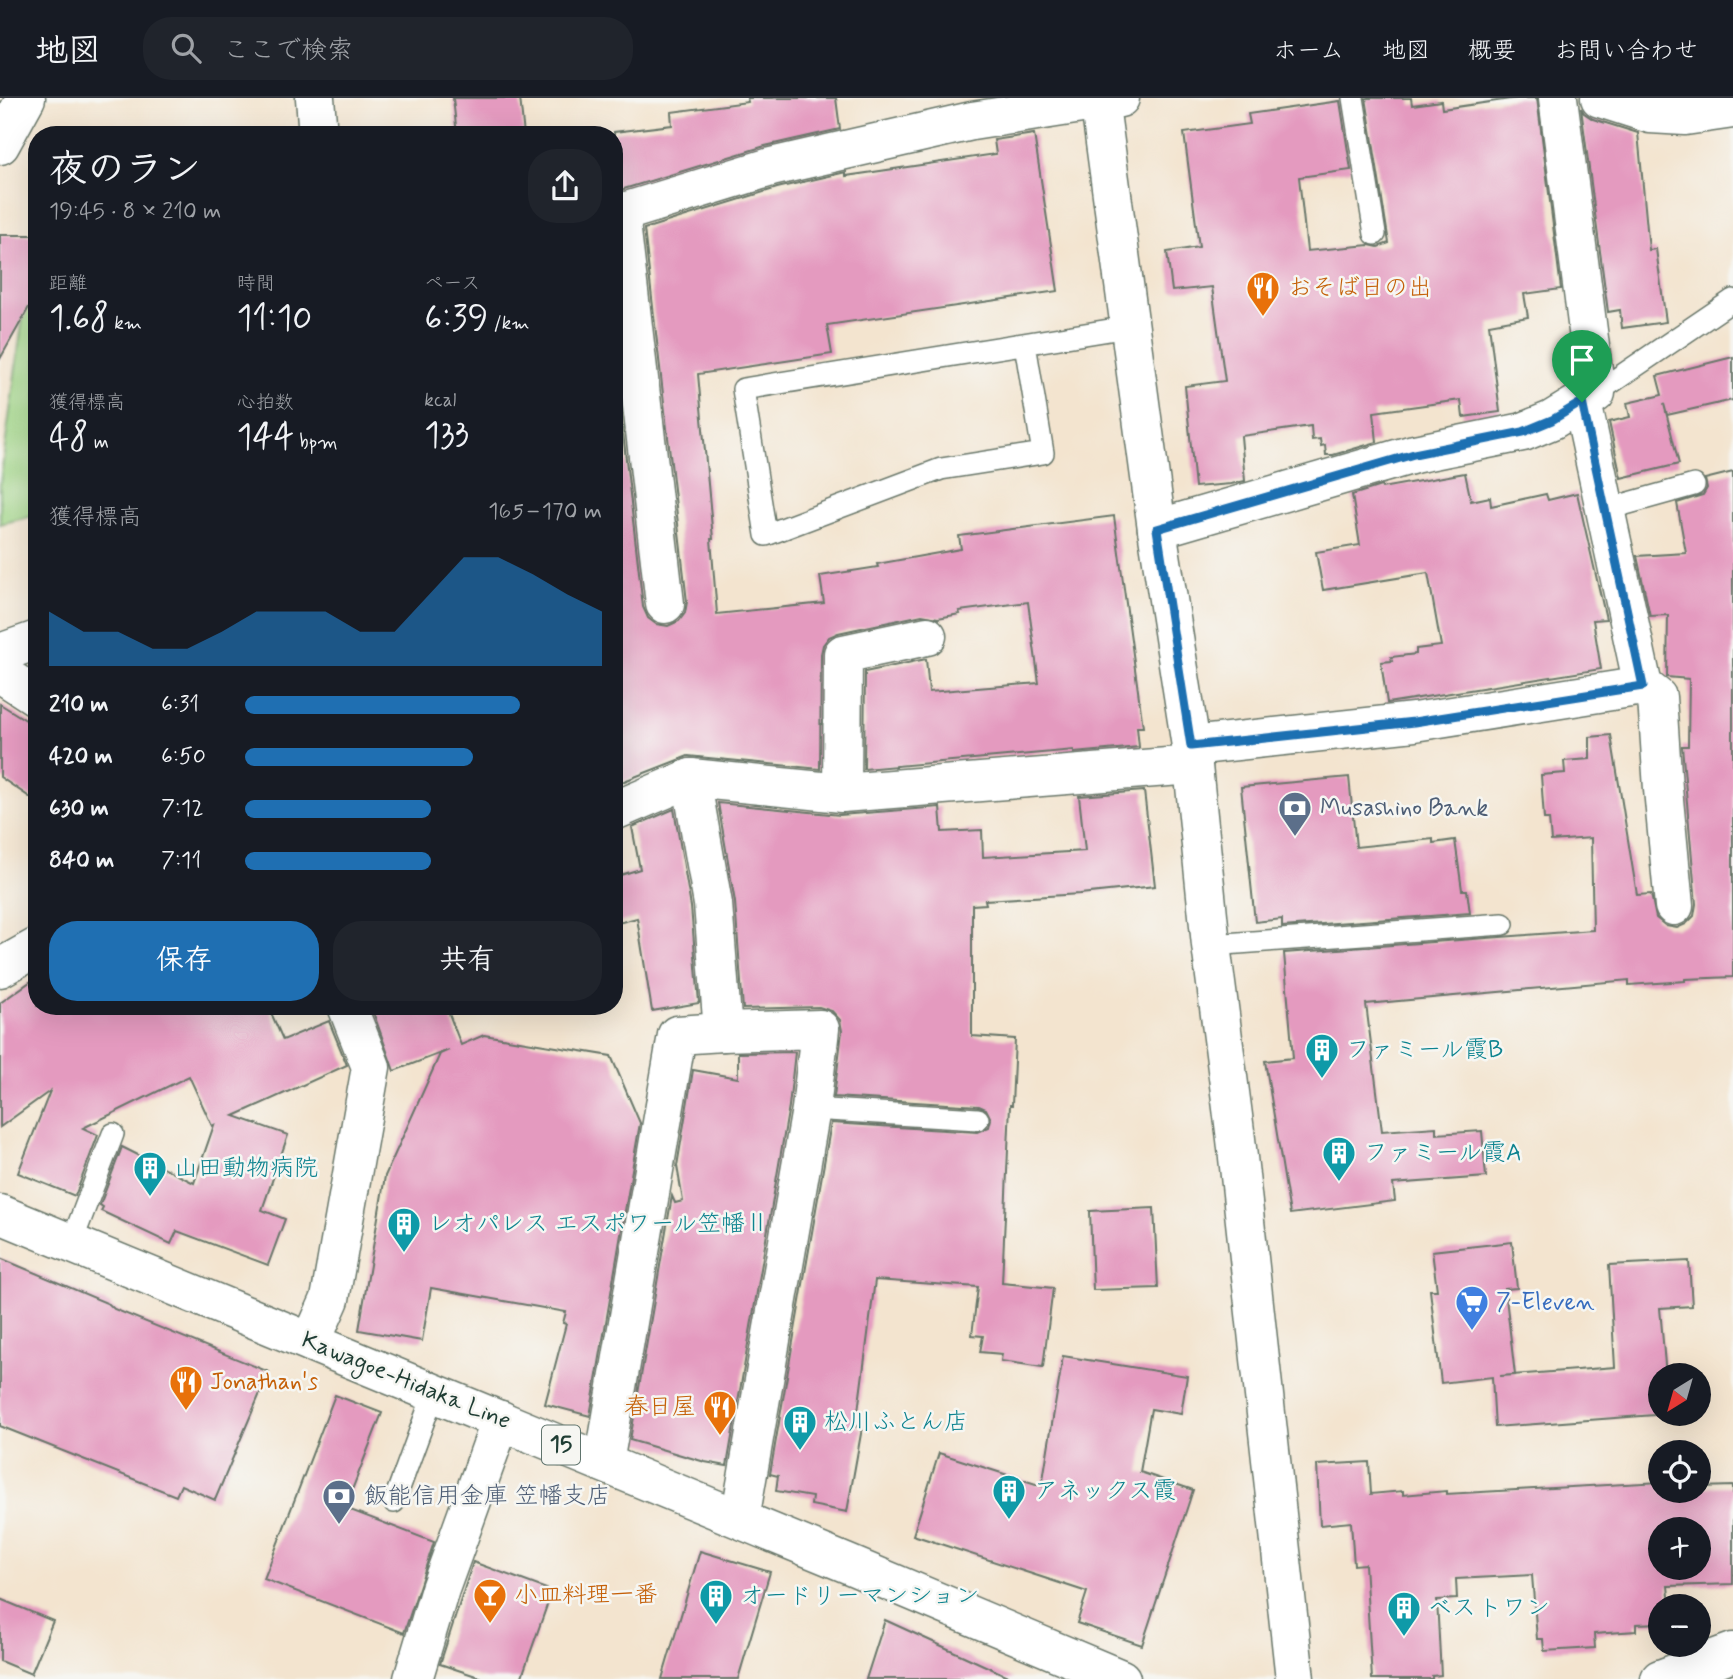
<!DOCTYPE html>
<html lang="ja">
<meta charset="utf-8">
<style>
body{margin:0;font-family:Mynerve,"Klee One",sans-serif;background:#20242c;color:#f1f3f6;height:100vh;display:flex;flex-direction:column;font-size:26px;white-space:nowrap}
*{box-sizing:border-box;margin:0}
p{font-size:23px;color:#9ea1a6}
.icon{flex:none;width:38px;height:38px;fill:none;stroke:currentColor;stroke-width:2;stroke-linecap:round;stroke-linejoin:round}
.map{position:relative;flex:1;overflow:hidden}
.details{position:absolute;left:28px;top:28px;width:595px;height:889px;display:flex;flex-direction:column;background:#171b24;border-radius:28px;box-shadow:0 7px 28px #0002}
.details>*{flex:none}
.needle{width:46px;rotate:217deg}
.controls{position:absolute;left:1648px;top:1265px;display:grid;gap:14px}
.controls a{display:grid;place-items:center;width:63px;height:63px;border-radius:50%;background:#171b24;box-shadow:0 7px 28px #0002;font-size:35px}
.pin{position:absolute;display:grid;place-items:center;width:60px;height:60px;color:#fff;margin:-72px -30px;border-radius:50% 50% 50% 0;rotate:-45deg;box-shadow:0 0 7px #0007}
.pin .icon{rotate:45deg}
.round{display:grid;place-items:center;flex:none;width:74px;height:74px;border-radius:28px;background:#20242c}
.headline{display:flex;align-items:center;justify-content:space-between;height:119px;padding:0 21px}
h1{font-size:38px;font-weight:600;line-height:52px}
.stats{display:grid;grid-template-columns:repeat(3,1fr);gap:10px;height:119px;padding:7px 21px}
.stats div{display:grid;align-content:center}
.stats b{font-size:35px;font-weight:600}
.stats small{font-size:19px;font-weight:400}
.stats p{font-size:19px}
.chart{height:196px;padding:14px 21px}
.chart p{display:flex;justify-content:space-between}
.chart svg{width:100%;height:126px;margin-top:7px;fill:#1f6fb2;opacity:.7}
.primary-button{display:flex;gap:14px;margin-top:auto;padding:14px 21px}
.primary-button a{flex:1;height:80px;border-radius:28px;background:#1f6fb2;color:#fff;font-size:28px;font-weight:600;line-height:80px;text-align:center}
.primary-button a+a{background:#20242c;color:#f1f3f6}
ul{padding:0 21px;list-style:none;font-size:23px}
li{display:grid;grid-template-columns:112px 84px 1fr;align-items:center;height:52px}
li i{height:18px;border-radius:9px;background:#1f6fb2}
header{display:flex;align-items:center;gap:42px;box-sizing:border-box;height:98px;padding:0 35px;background:#171b24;border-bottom:2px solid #363941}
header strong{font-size:33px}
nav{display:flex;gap:38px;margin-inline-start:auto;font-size:24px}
.search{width:490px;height:63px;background:#20242c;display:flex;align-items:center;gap:18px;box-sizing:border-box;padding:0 24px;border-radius:28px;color:#9ea1a6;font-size:26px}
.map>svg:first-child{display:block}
.green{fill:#a0d586;stroke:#60895d;stroke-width:2}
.building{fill:#e49abf;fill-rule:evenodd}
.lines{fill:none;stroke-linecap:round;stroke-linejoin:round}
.lane-casing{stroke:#69776a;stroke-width:24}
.street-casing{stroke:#69776a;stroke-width:41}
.secondary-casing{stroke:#69776a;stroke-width:41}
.primary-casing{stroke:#69776a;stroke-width:41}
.lane{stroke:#fff;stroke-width:21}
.street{stroke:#fff;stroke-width:38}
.secondary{stroke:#fff;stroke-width:38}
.primary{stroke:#fff;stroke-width:38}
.route-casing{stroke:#fff;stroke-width:14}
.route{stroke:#1f6fb2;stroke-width:9}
.labels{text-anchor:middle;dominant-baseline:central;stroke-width:5;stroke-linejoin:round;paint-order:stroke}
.shield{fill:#f6f6f2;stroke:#60746d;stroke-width:2}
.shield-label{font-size:23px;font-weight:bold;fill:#1f3d34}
.food-label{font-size:24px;fill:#c56008;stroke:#f6f6f2;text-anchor:start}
.service-label{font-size:24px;fill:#4e5e75;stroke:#f6f6f2;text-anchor:start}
.culture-label{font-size:24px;fill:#0d838f;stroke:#f6f6f2;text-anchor:start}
.shop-label{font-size:24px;fill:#366cbe;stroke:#f6f6f2;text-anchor:start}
.street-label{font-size:24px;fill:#1f3d34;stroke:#f6f6f2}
</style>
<header>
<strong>地図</strong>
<div class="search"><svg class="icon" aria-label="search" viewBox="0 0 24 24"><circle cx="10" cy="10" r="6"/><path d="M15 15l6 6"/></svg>ここで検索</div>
<nav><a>ホーム</a><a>地図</a><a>概要</a><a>お問い合わせ</a></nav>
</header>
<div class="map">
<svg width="1733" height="1581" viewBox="0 0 1733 1581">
<rect width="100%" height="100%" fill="#f6f6f2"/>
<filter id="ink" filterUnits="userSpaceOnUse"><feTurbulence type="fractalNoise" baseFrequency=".0143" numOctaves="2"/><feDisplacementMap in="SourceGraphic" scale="14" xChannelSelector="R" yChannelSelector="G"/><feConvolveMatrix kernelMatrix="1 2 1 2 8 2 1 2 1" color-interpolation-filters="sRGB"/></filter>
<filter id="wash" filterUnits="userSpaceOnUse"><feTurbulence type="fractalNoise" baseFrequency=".00686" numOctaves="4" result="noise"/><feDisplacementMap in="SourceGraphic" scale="28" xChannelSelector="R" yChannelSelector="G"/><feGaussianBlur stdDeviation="1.57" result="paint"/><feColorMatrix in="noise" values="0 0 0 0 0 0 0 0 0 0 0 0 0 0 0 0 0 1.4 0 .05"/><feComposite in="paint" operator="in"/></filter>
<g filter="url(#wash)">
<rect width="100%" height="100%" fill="#f3e4cf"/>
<!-- green -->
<path class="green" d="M37,196V417L0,426V385L26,197Z"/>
<g id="blocks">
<!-- building -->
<g class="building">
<path d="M453,0H520L524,37H457Z"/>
<path d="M747,0H836L840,31L765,48L614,94V34L672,27L671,14L748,4Z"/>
<path d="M1366,0H1411L1412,7L1441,3L1442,11L1517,0H1537L1561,191L1524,196L1528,219L1489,226L1500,314L1463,319L1461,302L1374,314L1377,344L1333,357H1326L1325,347L1321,348L1320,341L1312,342L1311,328L1241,338L1245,383L1231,386L1195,389L1185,288L1225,283L1212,189L1172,193L1167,154L1199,149L1184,35L1250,26L1248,16L1340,3L1351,72L1299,79L1307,153L1369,147L1378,149L1389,145Z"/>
<path d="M1581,10L1584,15L1593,21L1638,35L1649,152L1656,151L1666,224L1622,230L1620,212L1608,214Z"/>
<path d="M1034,36L1058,193L827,227L832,256L698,276L713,441H711L717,516L824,505L820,478L878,469L877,466L961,451L959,438L1114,418L1143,629H1137L1139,649L1074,655V652L864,671L865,574L926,561L929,594L1039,585L1028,504L959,513L960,516L938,520L922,517L838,535L829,539L823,547L821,556L820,671L688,658L614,687V257L643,509L648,520L656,526L668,528L679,523L685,515L687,504L644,131L777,90L846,74V78L996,56L994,42Z"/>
<path d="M0,137H37V195L0,261Z"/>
<path d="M1733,259V302L1667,317L1664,306L1679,366L1621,380L1609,324L1630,319L1627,305L1662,297L1657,278Z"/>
<path d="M1733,374V879L1685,881V883L1629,887V882L1366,906L1382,1033L1436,1029V1036L1482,1033L1486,1079L1393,1086L1395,1103L1290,1116L1265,963L1293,960L1284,855L1593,832L1591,740L1551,743L1549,721H1544L1541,677L1565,675L1564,663L1590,661V639L1611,637L1637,797L1651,796L1656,820L1666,828L1677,830L1686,826L1694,818L1696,806L1682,648H1688L1689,581L1667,579L1668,517L1650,518L1637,458L1686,455L1677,405L1703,397L1707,390L1705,381Z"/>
<path d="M1465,375L1471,403L1490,399L1491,408L1546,396L1548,402L1577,395L1606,521L1593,522L1601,571L1387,605L1381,564L1392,563L1391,559L1416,556V551L1441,548L1428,475L1323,492L1316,454L1360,447L1352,397L1381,388L1382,390Z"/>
<path d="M0,606L37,629V704L0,679Z"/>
<path d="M1349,679L1356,749L1433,741V745L1455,742L1462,792H1467L1470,815L1282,829V821L1255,824L1241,689Z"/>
<path d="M1144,693L1155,788L1080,796L985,802L986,806L972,807V938L1015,941L1012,1007H1010L1002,1185L1053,1190L1043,1269L1001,1263L1002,1256L980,1254L983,1238L972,1237L978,1189L875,1182L856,1329L862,1330L847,1414L811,1407L812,1399L776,1393L778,1378L770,1376L831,1025L977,1034L989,1029L991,1021L986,1011L979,1008L834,999L842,933L840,922L832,913L819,909L743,911L735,804L718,705L840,717L940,709L942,734L982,732L983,759L1085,753L1079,698Z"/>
<path d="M674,711L691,809L699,905L652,913L637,820L614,826V779L640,771L632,729Z"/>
<path d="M37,879V908H268L283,942L329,923L347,967L234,1018L288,1037L262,1112L285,1121L268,1167L177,1133L171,1146L101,1113L103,1109L100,1107L122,1049L194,1085L214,1027L212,1028L189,978L83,1030L98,1037L75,1098L18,1075L50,993L0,1029V905Z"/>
<path d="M371,908H446L461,947L484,937L611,958L640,1025L590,1318L545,1306L566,1226L563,1225L566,1214L431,1190L422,1243L359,1232L385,1078L440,956L449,952L394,973Z"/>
<path d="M795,954L789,1008L727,1368L705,1364L630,1342L672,1098L675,1105L683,1103L677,1068L693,972L738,980V955Z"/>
<path d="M1154,1110L1158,1190L1093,1192L1090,1113Z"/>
<path d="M1512,1144L1517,1190L1505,1191L1515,1277L1500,1278L1615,1269L1609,1167L1689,1163L1692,1208L1660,1210L1666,1278H1661V1316H1668L1495,1329L1492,1279L1441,1285L1430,1192H1437L1432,1153Z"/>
<path d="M0,1160L109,1206L114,1211L269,1274L215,1402L181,1387L176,1398L0,1328Z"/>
<path d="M1063,1258L1187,1278L1181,1316L1151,1311L1140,1374L1193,1392L1142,1547L1077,1525L1087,1494L913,1437L939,1355L1042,1388Z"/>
<path d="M335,1297L382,1315L345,1410L434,1444L404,1535L264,1481Z"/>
<path d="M1369,1364L1371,1396L1403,1393V1397L1446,1393V1396L1661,1384V1393H1699V1389L1733,1388V1486L1668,1488L1670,1508H1661V1525L1636,1526V1533L1594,1536L1595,1550L1544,1553L1543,1541H1537L1532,1477L1456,1481L1457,1501L1437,1502L1441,1577L1432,1578V1581H1372L1365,1466L1354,1467L1351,1424L1320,1427L1317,1367ZM1661,1432H1699V1470H1661Z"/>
<path d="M700,1453L770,1474L738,1581H662Z"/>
<path d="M473,1464L552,1493L521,1581H485L440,1566Z"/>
<path d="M0,1501L53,1523L31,1576L0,1563Z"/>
<path d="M885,1522L1014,1581H866Z"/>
</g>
</g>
</g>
<g filter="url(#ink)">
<use href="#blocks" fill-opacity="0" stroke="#69776a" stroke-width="2"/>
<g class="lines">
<defs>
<g id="lane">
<path d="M1353,0L1375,136"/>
<path d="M1025,246L1043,355L941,371L766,437L743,291L1128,229"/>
<path d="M1596,295L1733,202"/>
<path d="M1604,412L1694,387"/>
<path d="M1211,847L1503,826"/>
<path d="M811,1011L978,1021"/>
<path d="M71,1146L113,1036"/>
<path d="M394,1404L434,1295"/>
</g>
<g id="street">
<path d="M315,0L318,37"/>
<path d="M1600,0L1650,16L1685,18L1733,11"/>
<path d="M0,47L26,0"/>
<path d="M620,116L665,506"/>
<path d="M614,117L771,69L972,23L1120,0"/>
<path d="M1582,304L1643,588"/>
<path d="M1157,431L1414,356L1523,334L1552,322L1596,295L1558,0"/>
<path d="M0,555L37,542"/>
<path d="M0,575L37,599"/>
<path d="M1191,648L1414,624L1643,588L1657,599L1663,691L1674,808"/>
<path d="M691,680L713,806L723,934L820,931L811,1011L740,1421"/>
<path d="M842,695L843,556L927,538"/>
<path d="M614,713L691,680L842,695L1193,667"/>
<path d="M0,870L37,849"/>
<path d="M311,1244L330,1201L371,969L347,908"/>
<path d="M604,1365L677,937L723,934"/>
<path d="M413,1581L440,1491L501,1322"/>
<path d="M1660,1581L1733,1554"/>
</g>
<path id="secondary" d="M1099,0L1157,431L1191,648L1211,847L1236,1041L1295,1581"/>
<path id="primary" d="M0,1116L848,1466L1121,1581"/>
</defs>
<!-- lane casing -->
<use href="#lane" class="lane-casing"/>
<!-- street casing -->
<use href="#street" class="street-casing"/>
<!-- secondary casing -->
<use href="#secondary" class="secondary-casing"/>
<!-- primary casing -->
<use href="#primary" class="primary-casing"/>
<!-- lane -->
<use href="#lane" class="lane"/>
<!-- street -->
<use href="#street" class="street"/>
<!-- secondary -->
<use href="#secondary" class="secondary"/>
<!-- primary -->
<use href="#primary" class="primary"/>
</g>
</g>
<g class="lines" filter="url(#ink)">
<defs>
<path id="route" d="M1582,304L1643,588L1414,624L1191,648L1157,431L1414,356L1523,334L1552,322Z"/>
</defs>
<!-- route casing -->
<use href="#route" class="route-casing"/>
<!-- route -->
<use href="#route" class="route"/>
</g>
<!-- icons -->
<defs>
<symbol id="restaurant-pin" viewBox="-11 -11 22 30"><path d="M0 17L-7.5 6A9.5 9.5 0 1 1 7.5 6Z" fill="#e8710a" stroke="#f6f6f2"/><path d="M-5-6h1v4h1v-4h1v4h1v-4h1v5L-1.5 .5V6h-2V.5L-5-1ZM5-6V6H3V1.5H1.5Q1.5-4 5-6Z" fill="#fff"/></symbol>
<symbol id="bank-pin" viewBox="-11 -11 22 30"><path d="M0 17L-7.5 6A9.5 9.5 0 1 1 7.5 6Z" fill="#5c6f8a" stroke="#f6f6f2"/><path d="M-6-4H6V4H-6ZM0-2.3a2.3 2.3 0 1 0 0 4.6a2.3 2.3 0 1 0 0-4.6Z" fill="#fff"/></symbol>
<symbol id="building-pin" viewBox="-11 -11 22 30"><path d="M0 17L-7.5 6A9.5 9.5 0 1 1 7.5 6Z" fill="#0f9aa8" stroke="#f6f6f2"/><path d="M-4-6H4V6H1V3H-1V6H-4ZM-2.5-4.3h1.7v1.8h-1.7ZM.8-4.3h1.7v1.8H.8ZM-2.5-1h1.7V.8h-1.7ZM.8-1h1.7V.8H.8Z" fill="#fff"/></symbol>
<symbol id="supermarket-pin" viewBox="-11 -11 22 30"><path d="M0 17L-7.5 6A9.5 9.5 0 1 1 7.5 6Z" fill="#3f7fe0" stroke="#f6f6f2"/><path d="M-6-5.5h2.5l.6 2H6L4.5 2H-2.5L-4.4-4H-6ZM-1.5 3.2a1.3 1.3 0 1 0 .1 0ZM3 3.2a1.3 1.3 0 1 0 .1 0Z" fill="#fff"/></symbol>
<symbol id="bar-pin" viewBox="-11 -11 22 30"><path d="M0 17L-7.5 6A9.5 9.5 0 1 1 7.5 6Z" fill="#e8710a" stroke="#f6f6f2"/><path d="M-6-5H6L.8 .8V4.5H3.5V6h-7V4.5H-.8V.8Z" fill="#fff"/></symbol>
</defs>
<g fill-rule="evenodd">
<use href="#restaurant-pin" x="1244" y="171" width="38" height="52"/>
<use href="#bank-pin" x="1276" y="691" width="38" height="52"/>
<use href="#building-pin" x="1303" y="933" width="38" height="52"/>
<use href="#building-pin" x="1320" y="1036" width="38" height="52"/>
<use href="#building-pin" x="131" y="1051" width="38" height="52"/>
<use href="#building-pin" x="385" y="1107" width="38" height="52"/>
<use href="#supermarket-pin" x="1453" y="1185" width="38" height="52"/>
<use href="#restaurant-pin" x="167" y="1265" width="38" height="52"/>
<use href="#restaurant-pin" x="701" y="1290" width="38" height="52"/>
<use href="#building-pin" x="781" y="1305" width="38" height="52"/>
<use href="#building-pin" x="990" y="1374" width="38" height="52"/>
<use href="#bank-pin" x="320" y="1379" width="38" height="52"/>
<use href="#bar-pin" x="471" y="1478" width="38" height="52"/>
<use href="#building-pin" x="697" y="1479" width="38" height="52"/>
<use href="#building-pin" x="1385" y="1491" width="38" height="52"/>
</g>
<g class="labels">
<!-- shield labels -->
<rect class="shield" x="542" y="1327.5" width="38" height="39" rx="5"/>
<g class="shield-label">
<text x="561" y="1347">15</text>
</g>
<!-- food labels -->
<g class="food-label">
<text x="1288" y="190">おそば日の出</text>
<text x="210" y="1284">Jonathan's</text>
<text x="696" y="1309" text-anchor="end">春日屋</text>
<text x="514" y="1497">小皿料理一番</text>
</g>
<!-- service labels -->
<g class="service-label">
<text x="1320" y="710">Musashino Bank</text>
<text x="364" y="1398">飯能信用金庫 笠幡支店</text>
</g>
<!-- culture labels -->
<g class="culture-label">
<text x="1346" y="952">ファミール霞B</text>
<text x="1364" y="1055">ファミール霞A</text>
<text x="174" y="1070">山田動物病院</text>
<text x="428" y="1126">レオパレス エスポワール笠幡Ⅱ</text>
<text x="824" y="1324">松川ふとん店</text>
<text x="1034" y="1393">アネックス霞</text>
<text x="740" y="1498">オードリーマンション</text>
<text x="1428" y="1510">ベストワン</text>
</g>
<!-- shop labels -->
<g class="shop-label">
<text x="1496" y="1204">7-Eleven</text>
</g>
<!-- street labels -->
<g class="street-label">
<text transform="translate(406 1283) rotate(22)">Kawagoe-Hidaka Line</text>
</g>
</g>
</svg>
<div class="controls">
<a><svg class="needle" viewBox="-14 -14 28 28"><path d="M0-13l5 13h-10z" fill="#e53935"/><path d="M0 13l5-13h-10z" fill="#9ea1a6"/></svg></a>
<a><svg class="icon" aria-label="locate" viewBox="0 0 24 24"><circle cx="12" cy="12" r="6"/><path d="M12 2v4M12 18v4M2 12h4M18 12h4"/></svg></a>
<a>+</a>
<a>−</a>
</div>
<div class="pin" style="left:1582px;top:304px;background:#1e9e55"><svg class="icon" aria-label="arrive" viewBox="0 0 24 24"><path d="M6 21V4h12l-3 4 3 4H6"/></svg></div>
<section class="details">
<div class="headline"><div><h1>夜のラン</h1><p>19:45 · 8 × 210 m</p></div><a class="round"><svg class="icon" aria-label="share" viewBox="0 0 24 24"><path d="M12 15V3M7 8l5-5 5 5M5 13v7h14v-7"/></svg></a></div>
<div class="stats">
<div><p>距離</p><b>1.68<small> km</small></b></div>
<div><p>時間</p><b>11:10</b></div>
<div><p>ペース</p><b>6:39<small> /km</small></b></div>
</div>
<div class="stats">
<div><p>獲得標高</p><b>48<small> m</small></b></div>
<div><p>心拍数</p><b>144<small> bpm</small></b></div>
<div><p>kcal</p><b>133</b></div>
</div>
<div class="chart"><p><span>獲得標高</span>165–170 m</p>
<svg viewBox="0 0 160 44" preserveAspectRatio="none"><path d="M0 44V25L10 32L20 32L30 38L40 38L50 32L60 25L70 25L80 25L90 32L100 32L110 19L120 6L130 6L140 12L150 19L160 25V44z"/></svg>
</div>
<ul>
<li><b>210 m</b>6:31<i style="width:77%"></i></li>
<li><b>420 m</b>6:50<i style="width:64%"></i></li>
<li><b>630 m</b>7:12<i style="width:52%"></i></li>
<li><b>840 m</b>7:11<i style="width:52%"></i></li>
</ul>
<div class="primary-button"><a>保存</a><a>共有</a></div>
</section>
</div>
